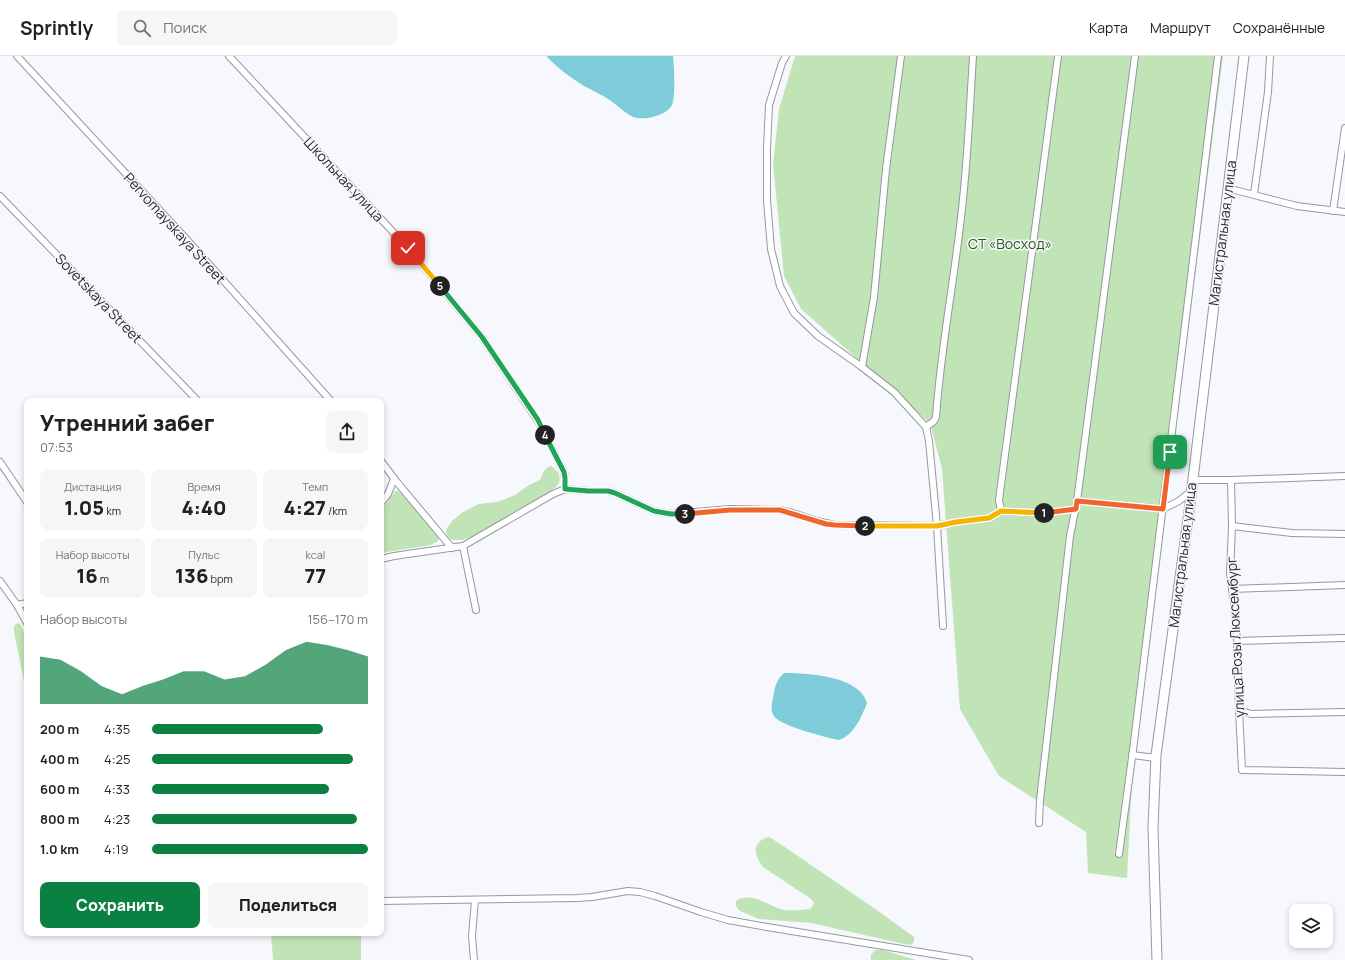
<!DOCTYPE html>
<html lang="ru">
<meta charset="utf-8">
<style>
body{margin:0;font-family:Manrope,sans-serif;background:#f6f6f6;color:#202124;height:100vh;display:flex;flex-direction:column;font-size:15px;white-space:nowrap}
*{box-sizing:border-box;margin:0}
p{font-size:13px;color:#757577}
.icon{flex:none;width:22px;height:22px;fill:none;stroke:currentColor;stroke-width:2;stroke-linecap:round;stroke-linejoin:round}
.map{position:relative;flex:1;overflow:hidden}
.side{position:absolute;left:24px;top:342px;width:360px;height:538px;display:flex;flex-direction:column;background:#fff;border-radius:8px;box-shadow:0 2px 6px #0003}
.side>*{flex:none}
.tools{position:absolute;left:1289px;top:848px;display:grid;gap:8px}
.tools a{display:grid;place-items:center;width:44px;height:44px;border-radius:8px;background:#fff;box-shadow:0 2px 6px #0003;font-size:20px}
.pin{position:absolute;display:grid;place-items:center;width:34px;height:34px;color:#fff;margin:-17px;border-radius:8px;box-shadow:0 2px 6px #0006}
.km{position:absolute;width:20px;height:20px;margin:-10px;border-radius:50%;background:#222;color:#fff;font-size:11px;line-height:20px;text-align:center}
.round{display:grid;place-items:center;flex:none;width:42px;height:42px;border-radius:8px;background:#f6f6f6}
.summary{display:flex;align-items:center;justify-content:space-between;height:68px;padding:0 16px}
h1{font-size:22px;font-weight:800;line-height:30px}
.metrics{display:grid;grid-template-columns:repeat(3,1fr);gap:6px;height:68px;padding:4px 16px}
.metrics div{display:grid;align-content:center;border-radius:8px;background:#f6f6f6;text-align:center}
.metrics b{font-size:20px;font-weight:800}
.metrics small{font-size:11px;font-weight:400}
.metrics p{font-size:11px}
.chart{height:112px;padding:8px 16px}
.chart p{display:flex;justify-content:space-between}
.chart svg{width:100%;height:72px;margin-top:4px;fill:#0b8043;opacity:.7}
.primary-button{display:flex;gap:8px;margin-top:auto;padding:8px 16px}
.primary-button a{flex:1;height:46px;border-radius:8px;background:#0b8043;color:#fff;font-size:16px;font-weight:800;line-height:46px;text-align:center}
.primary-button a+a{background:#f6f6f6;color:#202124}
ul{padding:0 16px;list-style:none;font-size:13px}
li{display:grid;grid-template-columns:64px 48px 1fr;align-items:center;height:30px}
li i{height:10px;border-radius:5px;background:#0b8043}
header{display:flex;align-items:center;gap:24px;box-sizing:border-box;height:56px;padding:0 20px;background:#fff;border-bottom:1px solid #e0e0e0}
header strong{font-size:19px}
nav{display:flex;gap:22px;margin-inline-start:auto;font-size:14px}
.search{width:280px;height:36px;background:#f6f6f6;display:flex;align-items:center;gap:10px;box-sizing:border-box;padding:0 14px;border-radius:8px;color:#757577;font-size:15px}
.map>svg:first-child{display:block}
.green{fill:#c1e4b6}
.water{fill:#7ecbda}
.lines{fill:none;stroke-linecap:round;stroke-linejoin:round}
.minor-casing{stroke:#95989f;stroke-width:8}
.secondary-casing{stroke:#95989f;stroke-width:11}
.minor{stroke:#fff;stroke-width:6}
.secondary{stroke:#fff;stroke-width:9}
.split-1-casing{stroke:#fff;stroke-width:8}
.split-2-casing{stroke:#fff;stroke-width:8}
.split-3-casing{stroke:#fff;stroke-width:8}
.split-4-casing{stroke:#fff;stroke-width:8}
.split-5-casing{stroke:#fff;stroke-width:8}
.split-6-casing{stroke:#fff;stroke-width:8}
.split-1{stroke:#f0652b;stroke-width:5}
.split-2{stroke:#f5b400;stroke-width:5}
.split-3{stroke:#f0652b;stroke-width:5}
.split-4{stroke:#22a559;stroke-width:5}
.split-5{stroke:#22a559;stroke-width:5}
.split-6{stroke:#f5b400;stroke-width:5}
.labels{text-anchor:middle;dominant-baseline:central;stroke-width:3;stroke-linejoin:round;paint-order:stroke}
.street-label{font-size:14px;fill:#28292c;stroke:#f6f8fe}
.park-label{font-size:14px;fill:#285714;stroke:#f6f8fe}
</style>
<header>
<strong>Sprintly</strong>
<div class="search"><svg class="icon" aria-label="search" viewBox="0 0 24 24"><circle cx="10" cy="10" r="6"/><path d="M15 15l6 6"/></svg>Поиск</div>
<nav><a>Карта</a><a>Маршрут</a><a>Сохранённые</a></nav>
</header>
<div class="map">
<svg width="1345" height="904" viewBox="0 0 1345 904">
<rect width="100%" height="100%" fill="#f6f8fe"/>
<!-- green -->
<g class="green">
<path d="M795,0H1223L1133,707L1127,822L1088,817L1086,776L999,720L960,653L942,413L930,367L801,253L784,220L773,108L779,53Z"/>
<path d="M551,410C560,415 563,425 555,432L487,474L463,484H452L448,481L446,476L447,472L452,465L463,456L479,448L497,446L515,439L529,429L540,424C543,418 543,412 551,410Z"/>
<path d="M395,435H398L402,437L438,478L439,482L438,485L431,489L381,497V453L387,447Z"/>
<path d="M17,567L20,568C31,587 27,619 27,640L14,576V570Z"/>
<path d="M769,781L779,787L881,857L914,881V886L911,889L904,888L811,867L759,863L740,855L736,850V845C752,835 768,850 784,854C792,855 801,854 810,853L812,851L814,847L811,843L763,811C754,799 751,786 769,781Z"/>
<path d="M271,877H361V904H273Z"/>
<path d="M875,894H883L916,904H871V899Z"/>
</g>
<!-- water -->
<g class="water">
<path d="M547,0H673C674,11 676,40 672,49C666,60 644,65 633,61C625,57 618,50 611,45C603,39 593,35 584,30C571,22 559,13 548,2Z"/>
<path d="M784,617C808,617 860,620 867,647C862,660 853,681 838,684C826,681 780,670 774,660C770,655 772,648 773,642C775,631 776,624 784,617Z"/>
</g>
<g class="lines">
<defs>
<g id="minor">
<path d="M17,0L190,187L331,345"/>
<path d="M229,0L408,192L482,281L538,365L564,416L565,422V433"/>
<path d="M786,0L782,7L769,49L767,92V144L771,193L780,230L794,257L818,280L862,311L894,336L926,371L929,385L937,470L943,570"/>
<path d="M1227,132L1297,150L1345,156"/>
<path d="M1254,138L1268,36L1270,0"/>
<path d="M0,140L198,345"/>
<path d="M1333,155L1345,72"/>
<path d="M862,311L874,241L886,113L901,0"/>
<path d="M926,371L934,365L936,361C941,288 956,216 963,143C968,96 970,48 973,0"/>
<path d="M381,405L396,425L452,492"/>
<path d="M0,406L27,446"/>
<path d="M1192,424H1231L1345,420"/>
<path d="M1231,424L1232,470L1230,518L1234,547L1237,585L1239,654L1242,714L1345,716"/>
<path d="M1077,445L1163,453L1179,445L1191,435"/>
<path d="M381,447L388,438L394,423"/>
<path d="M1001,455L999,444L1058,0"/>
<path d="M1232,470L1292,477L1345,478"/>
<path d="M463,490L476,554"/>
<path d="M381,503L394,500L463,490L553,438L565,433L588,435H608L615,437L654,455L671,458L730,453L780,454L793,457L817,465L835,469L937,470L956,466L989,462L1001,455L1043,457L1076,453"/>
<path d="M0,525L17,549L27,567"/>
<path d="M1232,533L1345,529"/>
<path d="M17,549L27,547"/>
<path d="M1237,585L1345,582"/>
<path d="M1239,654L1251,658L1345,656"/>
<path d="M1132,699L1156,702"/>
<path d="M1039,767L1040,744L1070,480L1077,445L1135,0"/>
<path d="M1119,798L1133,694L1218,0"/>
<path d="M381,845L577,842L592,841L628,835L640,836L655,840L701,856L728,864L767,871L969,904"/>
<path d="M474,904L472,880L475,844"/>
</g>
<path id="secondary" d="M1157,904L1153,772L1156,699L1190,448L1244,0"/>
</defs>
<!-- minor casing -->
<use href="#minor" class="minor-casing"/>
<!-- secondary casing -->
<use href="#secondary" class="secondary-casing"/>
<!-- minor -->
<use href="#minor" class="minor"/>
<!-- secondary -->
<use href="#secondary" class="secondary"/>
</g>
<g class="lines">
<defs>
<path id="split-1" d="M1044,457L1076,453L1077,445L1163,453L1170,396"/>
<path id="split-2" d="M865,470H937L956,466L989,462L1001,455L1044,457"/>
<path id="split-3" d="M685,458L730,454H780L826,468L835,469L865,470"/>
<path id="split-4" d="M545,379L564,416L565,422V433L588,435H608L615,437L654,455L671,458H685"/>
<path id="split-5" d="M440,230L482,281L538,364L545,379"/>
<path id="split-6" d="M408,192L440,230"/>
</defs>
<!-- split-1 casing -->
<use href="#split-1" class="split-1-casing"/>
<!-- split-2 casing -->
<use href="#split-2" class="split-2-casing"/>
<!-- split-3 casing -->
<use href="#split-3" class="split-3-casing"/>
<!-- split-4 casing -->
<use href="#split-4" class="split-4-casing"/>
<!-- split-5 casing -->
<use href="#split-5" class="split-5-casing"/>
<!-- split-6 casing -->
<use href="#split-6" class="split-6-casing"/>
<!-- split-1 -->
<use href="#split-1" class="split-1"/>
<!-- split-2 -->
<use href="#split-2" class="split-2"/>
<!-- split-3 -->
<use href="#split-3" class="split-3"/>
<!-- split-4 -->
<use href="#split-4" class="split-4"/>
<!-- split-5 -->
<use href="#split-5" class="split-5"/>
<!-- split-6 -->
<use href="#split-6" class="split-6"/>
</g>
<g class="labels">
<!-- street labels -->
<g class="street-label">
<text transform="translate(344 123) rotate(47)">Школьная улица</text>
<text transform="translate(175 172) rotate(48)">Pervomayskaya Street</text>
<text transform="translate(1222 177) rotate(-83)">Магистральная улица</text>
<text transform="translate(99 242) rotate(46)">Sovetskaya Street</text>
<text transform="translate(1182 499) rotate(-83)">Магистральная улица</text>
<text transform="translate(1235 581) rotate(-93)">улица Розы Люксембург</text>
</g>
<!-- park labels -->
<g class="park-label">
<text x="1010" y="187">СТ «Восход»</text>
</g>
</g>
</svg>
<div class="tools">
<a><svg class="icon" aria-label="layers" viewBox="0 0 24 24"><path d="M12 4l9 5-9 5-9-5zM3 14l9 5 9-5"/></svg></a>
</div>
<div class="pin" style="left:1170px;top:396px;background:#1e9e55"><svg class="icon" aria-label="arrive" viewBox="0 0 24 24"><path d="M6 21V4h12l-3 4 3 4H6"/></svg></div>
<div class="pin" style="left:408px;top:192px;background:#d93025"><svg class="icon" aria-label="check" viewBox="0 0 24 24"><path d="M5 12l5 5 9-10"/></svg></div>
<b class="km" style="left:1044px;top:457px">1</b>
<b class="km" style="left:865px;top:470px">2</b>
<b class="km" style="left:685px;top:458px">3</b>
<b class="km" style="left:545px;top:379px">4</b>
<b class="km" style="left:440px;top:230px">5</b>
<section class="side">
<div class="summary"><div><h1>Утренний забег</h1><p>07:53</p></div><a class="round"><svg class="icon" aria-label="share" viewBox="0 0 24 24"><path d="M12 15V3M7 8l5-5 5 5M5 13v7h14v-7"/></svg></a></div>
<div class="metrics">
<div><p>Дистанция</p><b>1.05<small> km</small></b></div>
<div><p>Время</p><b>4:40</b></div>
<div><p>Темп</p><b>4:27<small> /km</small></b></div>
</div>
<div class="metrics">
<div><p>Набор высоты</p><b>16<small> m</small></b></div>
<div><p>Пульс</p><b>136<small> bpm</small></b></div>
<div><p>kcal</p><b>77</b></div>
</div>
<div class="chart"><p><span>Набор высоты</span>156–170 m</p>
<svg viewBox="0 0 160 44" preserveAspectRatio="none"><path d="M0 44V15L10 17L20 24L30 33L40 38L50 33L60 29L70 24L80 24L90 29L100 27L110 20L120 11L130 6L140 8L150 11L160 15V44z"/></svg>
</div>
<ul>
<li><b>200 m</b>4:35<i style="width:79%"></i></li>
<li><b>400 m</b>4:25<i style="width:93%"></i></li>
<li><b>600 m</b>4:33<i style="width:82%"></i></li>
<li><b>800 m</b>4:23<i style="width:95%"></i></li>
<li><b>1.0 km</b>4:19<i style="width:100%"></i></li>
</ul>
<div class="primary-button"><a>Сохранить</a><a>Поделиться</a></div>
</section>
</div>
